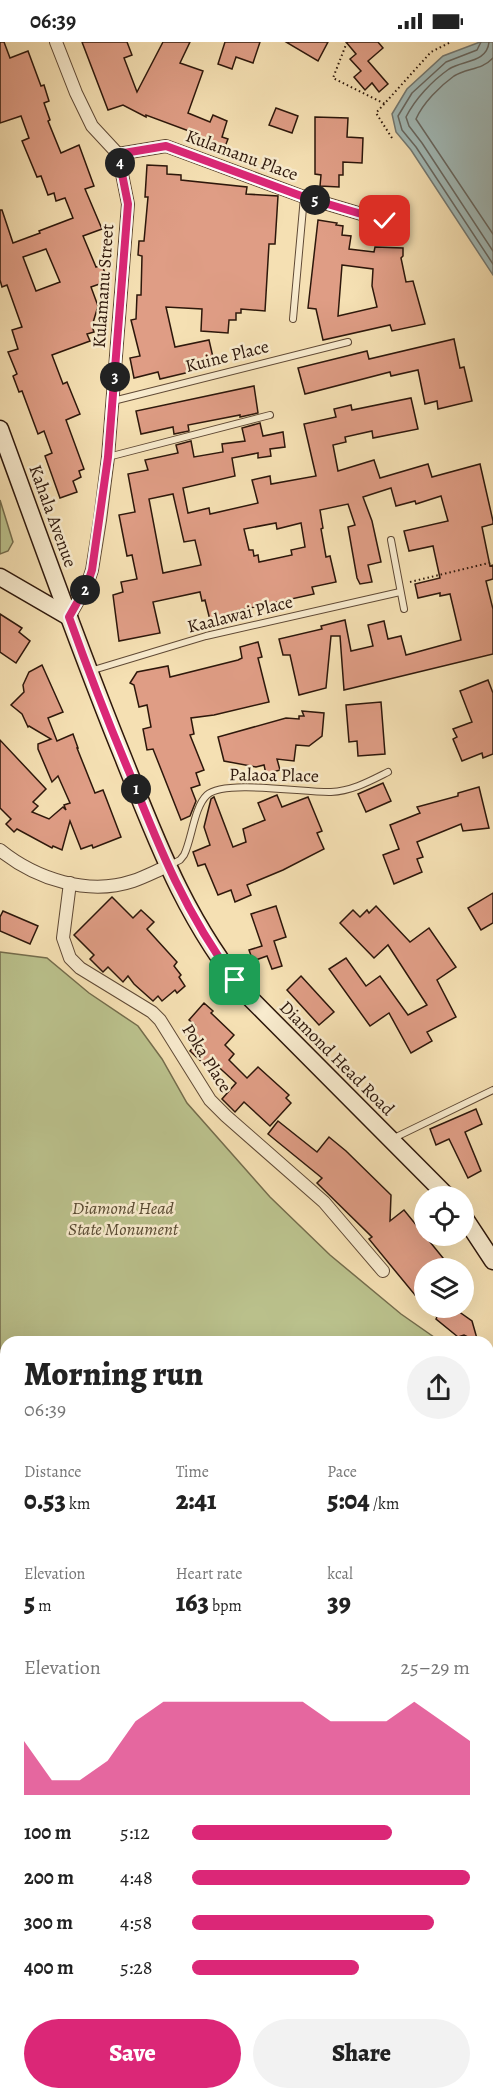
<!DOCTYPE html>
<meta charset="utf-8">
<style>
body{margin:0;font-family:Alegreya,serif;background:#f2f2f2;color:#222;height:100vh;display:flex;flex-direction:column;font-size:22px;white-space:nowrap}
*{box-sizing:border-box;margin:0}
p{font-size:20px;color:#767676}
.icon{flex:none;width:33px;height:33px;fill:none;stroke:currentColor;stroke-width:2;stroke-linecap:round;stroke-linejoin:round}
.map{position:relative;flex:1;overflow:hidden}
.side{position:absolute;left:0px;top:1294px;width:494px;height:764px;display:flex;flex-direction:column;background:#fff;border-radius:18px 18px 0 0;box-shadow:0 6px 24px #0002}
.side>*{flex:none}
.controls{position:absolute;left:414px;top:1144px;display:grid;gap:12px}
.controls a{display:grid;place-items:center;width:60px;height:60px;border-radius:50%;background:#fff;box-shadow:0 6px 24px #0002;font-size:30px}
.pin{position:absolute;display:grid;place-items:center;width:51px;height:51px;color:#fff;margin:-26px;border-radius:12px;box-shadow:0 3px 9px #0006}
.km{position:absolute;width:30px;height:30px;margin:-15px;border-radius:50%;background:#222;color:#fff;font-size:16px;line-height:30px;text-align:center}
.round{display:grid;place-items:center;flex:none;width:63px;height:63px;border-radius:32px;background:#f2f2f2}
.overview{display:flex;align-items:center;justify-content:space-between;height:102px;padding:0 24px}
h1{font-size:33px;font-weight:800;line-height:45px}
.figures{display:grid;grid-template-columns:repeat(3,1fr);gap:9px;height:102px;padding:6px 24px}
.figures div{display:grid;align-content:center}
.figures b{font-size:26px;font-weight:800}
.figures small{font-size:16px;font-weight:400}
.figures p{font-size:16px}
.chart{height:168px;padding:12px 24px}
.chart p{display:flex;justify-content:space-between}
.chart svg{width:100%;height:108px;margin-top:6px;fill:#db2777;opacity:.7}
.action{display:flex;gap:12px;margin-top:auto;padding:12px 24px}
.action a{flex:1;height:69px;border-radius:36px;background:#db2777;color:#fff;font-size:24px;font-weight:800;line-height:69px;text-align:center}
.action a+a{background:#f2f2f2;color:#222}
ul{padding:0 24px;list-style:none;font-size:20px}
li{display:grid;grid-template-columns:96px 72px 1fr;align-items:center;height:45px}
li i{height:15px;border-radius:8px;background:#db2777}
.status{display:flex;justify-content:space-between;align-items:center;height:42px;padding:0 30px;background:#fff;direction:ltr}
.status svg{height:16px;fill:currentColor}
.map>svg:first-child{display:block}
.green{fill:#bbc28d;stroke:#746c4c;stroke-width:1.5}
.water{fill:#a1bab8;stroke:#737973;stroke-width:1.5}
.lines{fill:none;stroke-linecap:round;stroke-linejoin:round}
.shore{stroke:#676862;stroke-width:1.5}
.building{fill:#df9d85;stroke:#2d170b;stroke-width:1.5;fill-rule:evenodd}
.lane-casing{stroke:#5f4935;stroke-width:8}
.street-casing{stroke:#5f4935;stroke-width:14}
.secondary-casing{stroke:#2d170b;stroke-width:19}
.path{stroke:#2d170b;stroke-width:2;stroke-dasharray:1.5 3;stroke-linecap:butt}
.lane{stroke:#f8ebce;stroke-width:6}
.street{stroke:#f8ebce;stroke-width:12}
.secondary{stroke:#f8ebce;stroke-width:16}
.route-casing{stroke:#fff;stroke-width:12}
.route{stroke:#db2777;stroke-width:8}
.labels{text-anchor:middle;dominant-baseline:central;stroke-width:5;stroke-linejoin:round;paint-order:stroke}
.street-label{font-size:18px;fill:#2d170b;stroke:#f8ebce}
.park-label{font-size:18px;font-style:italic;fill:#584a32;stroke:#f8ebce}
</style>
<div class="status"><b>06:39</b><svg viewBox="0 0 49 12"><path d="M0 12V9h3v3zM5 12V6h3v6zM10 12V3h3v9zM15 12V0h3v12zM26 1h20v11H26zM47 4h2v5h-2z"/></svg></div>
<div class="map">
<svg width="493" height="2057" viewBox="0 0 493 2057">
<rect width="100%" height="100%" fill="#f5e0b3"/>
<filter id="stains"><feTurbulence type="fractalNoise" baseFrequency=".00333" numOctaves="4"/><feColorMatrix values="0 0 0 0 .2 0 0 0 0 .09 0 0 0 0 .02 0 0 0 .5 -.17"/></filter>
<radialGradient id="worn" r=".72"><stop offset=".6" stop-color="#630" stop-opacity="0"/><stop offset="1" stop-color="#630" stop-opacity=".3"/></radialGradient>
<!-- green -->
<g class="green">
<path d="M0,458L13,500L8,509L0,512Z"/>
<path d="M0,910L47,916L89,951L138,984L162,1017L187,1061L270,1155L330,1213L401,1272L441,1300H6V2052H488V1331L493,1330V2057H0Z"/>
</g>
<!-- water -->
<path class="water" d="M480,0H493V233L411,108L396,90L392,72L407,47L443,14Z"/>
<g class="lines">
<!-- shore -->
<g class="shore">
<path d="M481,0L477,8L446,20L412,51L398,74L402,88L416,105L493,222"/>
<path d="M489,0C487,21 463,18 449,27C432,39 415,57 406,75L409,84L422,101L493,209"/>
<path d="M493,16C482,28 467,26 454,34C440,44 423,61 416,77L493,192"/>
</g>
</g>
<!-- building -->
<g class="building">
<path d="M0,0H4L10,16L28,9L41,44L44,43L49,59L44,61L50,78L48,79L61,111L79,103L94,144L85,147L102,187L83,194L96,225L102,223L108,239L91,245L98,264L92,284L94,290L87,292L90,299L52,313L63,342L67,340L80,372L66,378L84,427L79,429L81,435L73,439L77,450L60,456L45,414L52,411L44,389L38,392L22,349L19,350L13,334L17,332L8,310L18,307L12,288L22,285L7,243L2,245L0,238V168H2L13,201L40,191L39,189L73,176L65,156L56,159L54,151L48,153L41,134L37,135L22,99L29,96L21,74L0,81ZM46,207L60,240L36,249L23,215Z"/>
<path d="M82,0H127L132,13L124,16L137,50L163,0H190L180,21L203,29L188,71L210,80L213,73L227,79L222,95L228,97L222,112L194,102L197,92L146,73V75L123,63L108,68Z"/>
<path d="M225,0H260L253,21L236,15L232,27L218,22Z"/>
<path d="M286,0H328L318,19Z"/>
<path d="M346,0H378L383,6L368,19L388,42L379,50L372,41L365,48L354,35L361,29L350,17L356,12Z"/>
<path d="M276,66L298,74L292,91L269,83Z"/>
<path d="M315,75L348,76L347,95L363,96L362,121L343,120V133H339V145L320,144L321,133L315,132Z"/>
<path d="M147,123L167,124V132L181,133V138L247,145L246,152L278,154L275,202H269L265,269L241,267V271H236V278H229L228,291L201,289L202,267L166,265L175,305L209,298L215,324L160,337L158,330L134,336L130,316L140,314L131,278L136,277L137,253H141L142,214L138,213L139,199H144L148,155H145Z"/>
<path d="M318,178L337,181L336,183L343,184L342,193L351,194L349,207L374,210L375,205L403,206V214L401,216L406,240L413,239L425,282L392,289L390,283L323,298L316,267L308,266ZM342,223L373,227L372,244L377,265L338,274Z"/>
<path d="M454,297L460,326L464,325L472,359L438,367L437,359L425,362L418,328L391,334L390,330L305,352L298,326L367,309L369,317Z"/>
<path d="M254,344L258,371L240,375V373L188,383L189,389L174,392L173,385L141,392L136,369Z"/>
<path d="M411,356L418,387L373,396L372,389L345,395L346,400L333,403L338,429L374,418L380,436L428,422L432,435L480,422L493,479V482L482,485L490,524L493,523V537L486,539L493,567V612L344,648L340,594H331L326,646L299,653L290,613H283L279,597L322,587L321,584L345,578L351,609L373,604L368,583L384,579L388,597L401,594L406,613L461,598L450,552L440,554V551L418,556L415,542L440,536L433,504L409,509L404,489L448,479L441,454L416,462L415,459L396,464L391,446L363,455L372,479L381,520L368,523L372,540L360,542L357,536L348,485L355,483L348,462L320,468L323,486L321,487L326,515L330,514L336,540L312,545L314,552L232,570L233,572L210,578L205,558L202,559L200,550L153,560L160,591L119,599L113,553L123,550L121,540L137,537L132,513L127,514L119,473L135,470L128,432L148,428L145,418L178,411L176,403L191,399L194,415L223,410L222,402L245,399L242,386L260,381L263,394L283,390L285,405L270,407L271,414L258,416V411L232,416L235,434L183,446L188,471L209,466L210,472L258,461L252,438L270,434L271,442L316,434L304,382L336,375L334,367L351,363L352,368ZM173,452L184,500L195,498L201,523L163,531L149,457ZM276,481L277,487L301,481L305,505L291,508L292,513L259,520L258,513L254,514L253,508H249L244,487Z"/>
<path d="M0,572L22,586L19,590L30,599L16,621L0,610Z"/>
<path d="M258,600L262,615L258,616L269,660L214,673L191,676L194,692L190,693L204,728L196,731L200,743L191,746L196,759L190,774L181,778L153,707L147,708L143,687L151,685L147,663L139,665L134,643L130,641L137,630L168,624L170,635L238,618L242,616L240,605Z"/>
<path d="M42,623L63,670L48,676L57,699L73,692L78,706H77L95,751L103,748L121,795L93,806L92,803L81,807L70,779L62,808L53,804L52,806L17,787L14,790L6,782L11,777L0,766V698L46,747L33,760L38,764L32,770L49,777L63,765L66,768L64,763L70,761L58,734L52,740L38,707V702L51,697L29,684L28,685L22,672L11,663L24,650L23,643L29,630Z"/>
<path d="M488,638L493,651V712L483,716L482,711L462,719L453,697L457,695L453,687L472,680L460,649Z"/>
<path d="M381,660L385,712L358,714L357,699L349,700L346,663Z"/>
<path d="M302,669L324,671L322,694L309,704L296,703L294,719L277,717L280,728L266,732L264,723L256,725L224,719L218,695L286,676L299,677V674H304Z"/>
<path d="M383,741L391,759L366,770L358,752Z"/>
<path d="M479,745L489,786L463,789L461,782L417,800L423,815L417,817L422,830L394,842L383,813L399,807L390,783L420,771L417,765L458,754V751Z"/>
<path d="M277,753L282,765L308,755L322,789L317,791L324,807L283,828L247,843L251,853L235,860L231,848L218,853L205,822L198,824L193,810L210,803L204,785L211,757L214,755L233,805L246,800L243,787L265,778L258,761Z"/>
<path d="M493,851V881L481,888L468,866Z"/>
<path d="M112,855L133,876L141,868L154,880L147,887L177,920L174,924L181,933L179,935L185,944L177,951L175,948L162,959L158,954L153,959L134,942L128,934L123,940L108,925L103,930L90,917L94,913L74,893Z"/>
<path d="M276,864L286,895L274,899L282,924L272,927L267,914L253,919L249,908L262,904L251,872Z"/>
<path d="M376,864L410,900L429,886L456,925L437,938L456,975L427,990L432,999L411,1011L389,971L370,984L329,927L346,916L366,944L380,934L408,973L427,963L388,903L374,916L340,881L353,868L360,875L367,868L369,871Z"/>
<path d="M3,869L38,884L30,902L0,889V875Z"/>
<path d="M301,934L334,970L319,983L287,948Z"/>
<path d="M204,961L213,969L211,971L234,993L225,1003L234,1012L229,1018L247,1036L258,1025L289,1053L286,1056L291,1061L270,1084L244,1060L235,1070L222,1057L236,1041L211,1018L206,1024L190,1009L196,1002L186,993L195,983L189,978Z"/>
<path d="M476,1067L482,1082L465,1090L481,1129L468,1136L449,1097L436,1103L430,1087Z"/>
<path d="M278,1079L317,1110L329,1095L346,1109L391,1153L390,1179L404,1168L452,1227H424V1245L415,1253L369,1197L372,1195L317,1141L322,1136L268,1092Z"/>
<path d="M427,1266H459L458,1269L472,1279L478,1300L464,1293L458,1295L436,1277L437,1275Z"/>
</g>
<g class="lines">
<defs>
<g id="lane">
<path d="M293,277L304,155"/>
<path d="M113,359L348,300"/>
<path d="M108,415L270,373"/>
<path d="M391,498L404,567"/>
<path d="M90,629L206,594L400,550"/>
<path d="M168,824L180,818L184,813C192,797 194,765 207,753C225,737 306,751 331,750C352,749 370,739 388,730"/>
<path d="M392,1097L493,1048"/>
<path d="M0,1453L6,1455"/>
<path d="M488,1968L493,1981"/>
</g>
<g id="street">
<path d="M56,0L76,51L92,84L118,112L128,162L108,415L100,478L92,528L87,543L69,575"/>
<path d="M118,112L166,104L304,155L385,179"/>
<path d="M0,808C36,837 88,854 133,839C145,835 156,829 168,824"/>
<path d="M70,841L63,896L70,916L80,926L152,970L160,978L210,1058L226,1074L324,1160L383,1229"/>
</g>
<g id="secondary">
<path d="M0,387C40,496 79,607 123,715C158,803 187,881 249,955L448,1155"/>
<path d="M0,535L69,575"/>
<path d="M464,1175L493,1219"/>
</g>
</defs>
<!-- lane casing -->
<use href="#lane" class="lane-casing"/>
<!-- street casing -->
<use href="#street" class="street-casing"/>
<!-- secondary casing -->
<use href="#secondary" class="secondary-casing"/>
<!-- path -->
<g class="path">
<path d="M347,0L333,36L385,62"/>
<path d="M392,96L376,71L431,10L451,0"/>
<path d="M410,540L493,520"/>
<path d="M0,1811L6,1815"/>
<path d="M284,2057V2052"/>
</g>
<!-- lane -->
<use href="#lane" class="lane"/>
<!-- street -->
<use href="#street" class="street"/>
<!-- secondary -->
<use href="#secondary" class="secondary"/>
</g>
<g class="lines">
<defs>
<path id="route" d="M235,938C186,872 160,808 130,732C108,680 88,628 69,575L87,543L92,528L108,415L128,162L118,112L166,104L304,155L385,179"/>
</defs>
<!-- route casing -->
<use href="#route" class="route-casing"/>
<!-- route -->
<use href="#route" class="route"/>
</g>
<g class="labels">
<!-- street labels -->
<g class="street-label">
<text transform="translate(242 113) rotate(20)">Kulamanu Place</text>
<text transform="translate(103 244) rotate(-86)">Kulamanu Street</text>
<text transform="translate(227 314) rotate(-14)">Kuine Place</text>
<text transform="translate(53 474) rotate(70)">Kahala Avenue</text>
<text transform="translate(240 572) rotate(-14)">Kaalawai Place</text>
<text transform="translate(274 733) rotate(1)">Palaoa Place</text>
<text transform="translate(207 1016) rotate(58)">Poka Place</text>
<text transform="translate(337 1016) rotate(45)">Diamond Head Road</text>
</g>
<!-- park labels -->
<g class="park-label">
<text x="123" y="1166">Diamond Head<tspan x="123" dy="21">State Monument</tspan></text>
</g>
</g>
<rect width="100%" height="100%" filter="url(#stains)"/>
<rect width="100%" height="100%" fill="url(#worn)"/>
</svg>
<div class="controls">
<a><svg class="icon" aria-label="locate" viewBox="0 0 24 24"><circle cx="12" cy="12" r="6"/><path d="M12 2v4M12 18v4M2 12h4M18 12h4"/></svg></a>
<a><svg class="icon" aria-label="layers" viewBox="0 0 24 24"><path d="M12 4l9 5-9 5-9-5zM3 14l9 5 9-5"/></svg></a>
</div>
<div class="pin" style="left:235px;top:938px;background:#1e9e55"><svg class="icon" aria-label="arrive" viewBox="0 0 24 24"><path d="M6 21V4h12l-3 4 3 4H6"/></svg></div>
<div class="pin" style="left:385px;top:179px;background:#d93025"><svg class="icon" aria-label="check" viewBox="0 0 24 24"><path d="M5 12l5 5 9-10"/></svg></div>
<b class="km" style="left:136px;top:747px">1</b>
<b class="km" style="left:85px;top:548px">2</b>
<b class="km" style="left:115px;top:335px">3</b>
<b class="km" style="left:120px;top:121px">4</b>
<b class="km" style="left:315px;top:158px">5</b>
<section class="side">
<div class="overview"><div><h1>Morning run</h1><p>06:39</p></div><a class="round"><svg class="icon" aria-label="share" viewBox="0 0 24 24"><path d="M12 15V3M7 8l5-5 5 5M5 13v7h14v-7"/></svg></a></div>
<div class="figures">
<div><p>Distance</p><b>0.53<small> km</small></b></div>
<div><p>Time</p><b>2:41</b></div>
<div><p>Pace</p><b>5:04<small> /km</small></b></div>
</div>
<div class="figures">
<div><p>Elevation</p><b>5<small> m</small></b></div>
<div><p>Heart rate</p><b>163<small> bpm</small></b></div>
<div><p>kcal</p><b>39</b></div>
</div>
<div class="chart"><p><span>Elevation</span>25–29 m</p>
<svg viewBox="0 0 160 44" preserveAspectRatio="none"><path d="M0 44V22L10 38L20 38L30 30L40 14L50 6L60 6L70 6L80 6L90 6L100 6L110 14L120 14L130 14L140 6L150 14L160 22V44z"/></svg>
</div>
<ul>
<li><b>100 m</b>5:12<i style="width:72%"></i></li>
<li><b>200 m</b>4:48<i style="width:100%"></i></li>
<li><b>300 m</b>4:58<i style="width:87%"></i></li>
<li><b>400 m</b>5:28<i style="width:60%"></i></li>
</ul>
<div class="action"><a>Save</a><a>Share</a></div>
</section>
</div>
